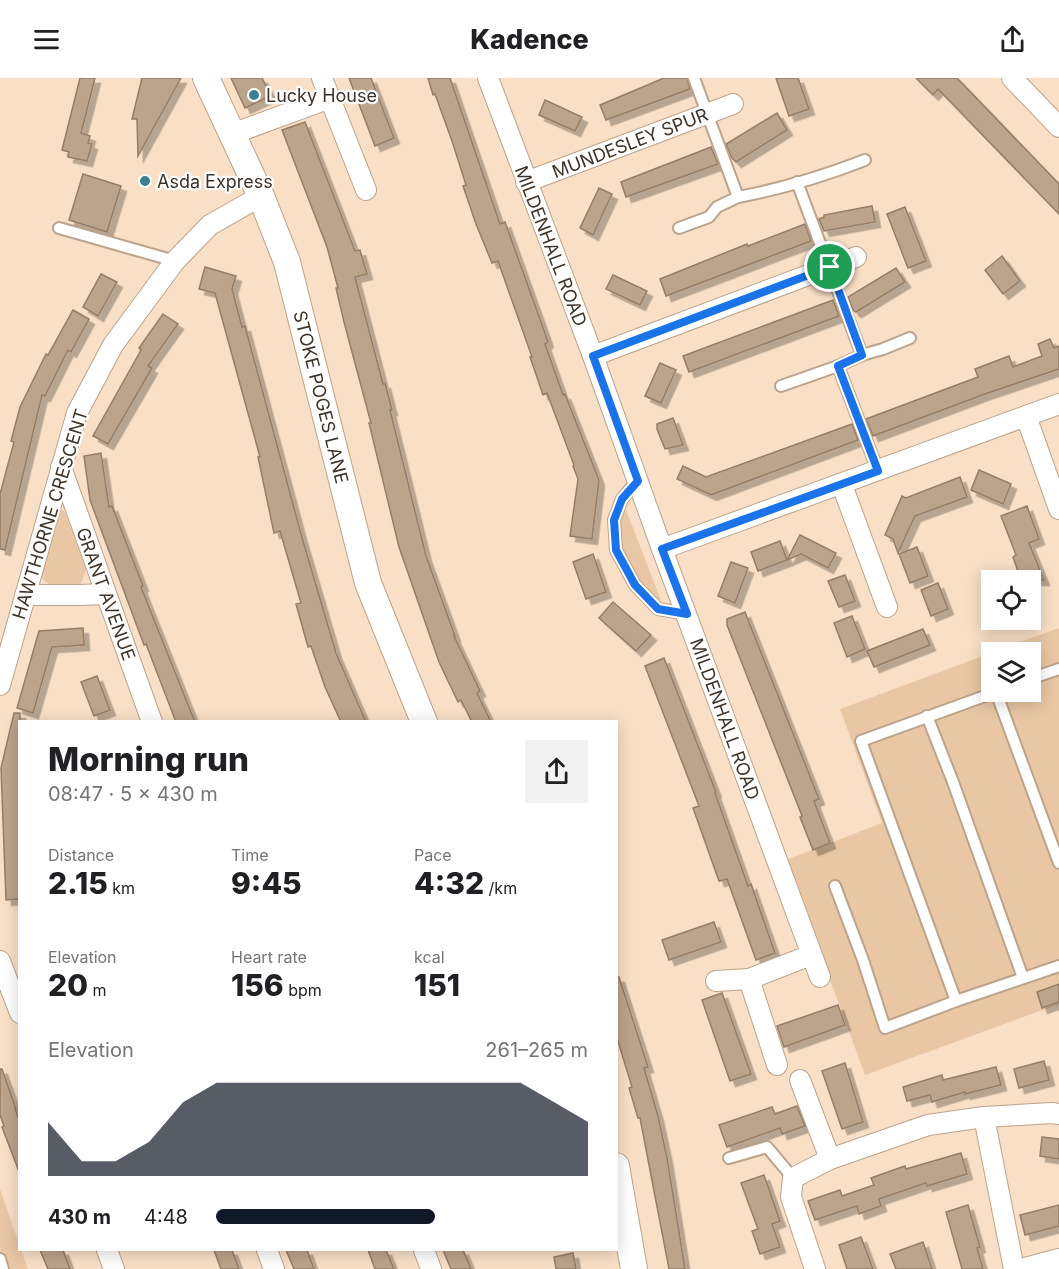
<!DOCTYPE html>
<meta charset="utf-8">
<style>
body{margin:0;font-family:Inter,sans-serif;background:#f2f2f2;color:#202124;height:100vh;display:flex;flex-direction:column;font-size:22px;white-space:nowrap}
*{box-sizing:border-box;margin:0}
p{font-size:20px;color:#757577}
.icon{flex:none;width:33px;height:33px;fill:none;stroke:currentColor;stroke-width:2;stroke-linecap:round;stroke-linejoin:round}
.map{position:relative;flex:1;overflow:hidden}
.details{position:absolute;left:18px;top:642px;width:600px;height:531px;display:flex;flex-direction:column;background:#fff;border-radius:0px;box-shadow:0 3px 15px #0003}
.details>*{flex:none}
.buttons{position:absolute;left:981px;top:492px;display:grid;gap:12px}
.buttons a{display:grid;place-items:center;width:60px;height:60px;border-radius:0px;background:#fff;box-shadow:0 3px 15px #0003;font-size:30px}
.pin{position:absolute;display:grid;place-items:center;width:51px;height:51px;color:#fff;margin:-26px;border:3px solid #fff;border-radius:50%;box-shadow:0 2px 6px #0007}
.round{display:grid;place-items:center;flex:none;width:63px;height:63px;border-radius:0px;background:#f2f2f2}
.overview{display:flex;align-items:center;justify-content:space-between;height:102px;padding:0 30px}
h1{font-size:33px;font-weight:800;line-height:45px}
.metrics{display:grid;grid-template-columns:repeat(3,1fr);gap:9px;height:102px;padding:6px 30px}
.metrics div{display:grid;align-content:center}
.metrics b{font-size:30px;font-weight:800}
.metrics small{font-size:16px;font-weight:400}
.metrics p{font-size:16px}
.chart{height:168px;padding:12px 30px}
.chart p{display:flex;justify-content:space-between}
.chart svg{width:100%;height:108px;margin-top:6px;fill:#111827;opacity:.7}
ul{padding:0 30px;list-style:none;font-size:20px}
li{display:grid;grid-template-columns:96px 72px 1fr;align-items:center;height:45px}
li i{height:15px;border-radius:8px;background:#111827}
header{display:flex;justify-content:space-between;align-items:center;height:78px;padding:0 30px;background:#fff;font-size:27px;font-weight:800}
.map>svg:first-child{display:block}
.green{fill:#e9c7a5}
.building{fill:#bca38b;stroke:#957d67;stroke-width:1.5;filter:url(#shadow)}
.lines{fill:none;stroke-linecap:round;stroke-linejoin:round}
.service-casing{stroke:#bca38b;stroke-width:14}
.minor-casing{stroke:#bca38b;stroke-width:22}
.tertiary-casing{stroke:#bca38b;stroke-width:28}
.service{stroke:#fff;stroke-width:10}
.minor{stroke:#fff;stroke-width:20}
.tertiary{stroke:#fff;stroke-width:26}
.route-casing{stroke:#fff;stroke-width:12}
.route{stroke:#1a73e8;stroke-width:8}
.poi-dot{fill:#3c7f8f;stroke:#fff;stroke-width:2}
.labels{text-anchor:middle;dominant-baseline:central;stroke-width:4.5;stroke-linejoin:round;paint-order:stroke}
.poi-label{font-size:18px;fill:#3d3329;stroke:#fff;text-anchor:start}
.street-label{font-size:18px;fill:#3d3329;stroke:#fff}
</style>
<header><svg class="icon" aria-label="menu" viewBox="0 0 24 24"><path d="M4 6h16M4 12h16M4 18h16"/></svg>Kadence<svg class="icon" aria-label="share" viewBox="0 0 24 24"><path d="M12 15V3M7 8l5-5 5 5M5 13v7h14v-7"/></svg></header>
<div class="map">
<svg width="1059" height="1191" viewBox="0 0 1059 1191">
<defs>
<filter id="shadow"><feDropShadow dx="5.5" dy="5.5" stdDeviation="0" flood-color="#0004"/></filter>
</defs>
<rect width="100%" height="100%" fill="#f9dfc6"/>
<!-- green -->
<g class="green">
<path d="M58,429L65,434L86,492L81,505C61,515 56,513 40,499Z"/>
<path d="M626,432L661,522L656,524C641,506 618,485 618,459C618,452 619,443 620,436Z"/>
<path d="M1059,550V926L865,997L786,782L882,745L840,631L991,575L992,614H1030V574H992Z"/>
<path d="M0,1111L19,1166L20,1172H21L28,1191H0Z"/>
</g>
<!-- building -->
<g class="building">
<path d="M80,0H95L81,55L90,58L88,65L92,66L87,83L68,79L69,74L62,72Z"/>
<path d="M142,0H181L138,78L137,41H132Z"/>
<path d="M231,0H262L271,18L245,30Z"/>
<path d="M349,0H371L394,60L375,68Z"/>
<path d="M428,0H450L500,146L505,144L536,230L548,264L545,266L563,317L565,316L599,402L592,461L570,458L578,401L573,388L574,387L547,315L543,317L530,279H532L498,183L492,185L476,146L463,108L466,107L452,63L435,16L433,17Z"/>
<path d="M664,0H687L690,11L606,42L600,27Z"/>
<path d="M776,0H798L809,31L789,38Z"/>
<path d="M916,0H957L1059,106V136L938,11L933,17Z"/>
<path d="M545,22L582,39L575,53L539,37Z"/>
<path d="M777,35L787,52L736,84L732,80L726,66Z"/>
<path d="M305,44L355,173L360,172L367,196L355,199L383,306L385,305L392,332H390L426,478L455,558H454L480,613L477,615L491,644H472L461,622L458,624L439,584L399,469L369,345H371L344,244L336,210H338L327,169L282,52Z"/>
<path d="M711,69L718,86L626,119L621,104Z"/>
<path d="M83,96L121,108L107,154L69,142Z"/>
<path d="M599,110L612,116L593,157L580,150Z"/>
<path d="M872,128L875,144L824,153L819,141L824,139V137Z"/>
<path d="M905,129L926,183L908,190L887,136Z"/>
<path d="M805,146L811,163L666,218L660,201L747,166L748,168Z"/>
<path d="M1002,178L1020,203L1003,216L985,192Z"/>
<path d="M205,189L236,198L232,211L242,249L245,248L301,456L336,575L366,644H341L325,609L311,568L308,569L296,526L301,525L280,453L274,455L258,379H260L215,215L199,211Z"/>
<path d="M896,190L905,204L856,234L853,232L848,219Z"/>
<path d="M101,196L117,204L98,238L83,229Z"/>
<path d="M613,197L647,213L640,227L606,211Z"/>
<path d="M833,222L839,238L689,294L683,278Z"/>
<path d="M73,232L89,241L71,274L68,272L45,318L42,317L5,472L0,471V416L14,364L11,363L20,329L46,276L48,277Z"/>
<path d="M163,236L178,246L148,288L152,290L108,366L93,358L141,272L139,270Z"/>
<path d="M1050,261L1054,270L1059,268V291L985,316L873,358L866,341L978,299L975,291L1009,278L1013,289L1042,278L1038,266Z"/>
<path d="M660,285L676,292L661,325L645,318Z"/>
<path d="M673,340L683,367L665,371L657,351V346Z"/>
<path d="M852,346L858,362L711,417L677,401L683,388L706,399Z"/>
<path d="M101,375L109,429L112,428L143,508L141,509L195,644H176L146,566L144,567L90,422L84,378Z"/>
<path d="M979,392L1011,406L1003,426L971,412Z"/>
<path d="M960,399L967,419L915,438L898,475L893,461L885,457L902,418L906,420Z"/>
<path d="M1027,428L1039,461L1029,465L1044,502H1021L1013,479L1016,477L1001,438Z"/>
<path d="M800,457L836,475L828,490L801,476L787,482Z"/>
<path d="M780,463L787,482L758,493L751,474Z"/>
<path d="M917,469L928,498L910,505L899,476Z"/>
<path d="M593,476L606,514L586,521L573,484Z"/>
<path d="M731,484L748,490L735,525L718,518Z"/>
<path d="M845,497L855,523L839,529L828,503Z"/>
<path d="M938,505L948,531L931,538L921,512Z"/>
<path d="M613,524L651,557L636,573L599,540Z"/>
<path d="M745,534L819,721L814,723L830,765L813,772L800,739L802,738L727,547V541Z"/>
<path d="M852,538L865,571L847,579L834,545Z"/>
<path d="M83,550L84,567L52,569L33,635L17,630L39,553Z"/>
<path d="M923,551L930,567L874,589L867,573Z"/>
<path d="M664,580L716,714L715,715L748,808L751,806L775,875L756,882L727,801L719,803L693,730L699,728L645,588Z"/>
<path d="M97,598L110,632L94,638L81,604Z"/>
<path d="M14,635H20V821L6,822L1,690Z"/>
<path d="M714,844L721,864L669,882L662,862Z"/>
<path d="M616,899H619L648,989L644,990L658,1038L667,1080L685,1191H669L640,1040H638L629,1010L632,1009L616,957Z"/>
<path d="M1059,906V924L1042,930L1037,914Z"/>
<path d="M722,915L751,996L730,1003L702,922Z"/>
<path d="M838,927L845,947L784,969L777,948Z"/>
<path d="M1044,983L1049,1002L1019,1010L1014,991Z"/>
<path d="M845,985L863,1044L842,1051L822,993Z"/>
<path d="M996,989L1001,1007L965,1016V1014L932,1024L930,1017L907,1023L903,1009L942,997L943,1002Z"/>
<path d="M0,991H2L16,1031H15L20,1044V1090L18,1091L2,1049L4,1048L0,1037Z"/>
<path d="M797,1028L805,1048L782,1056L780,1050L727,1069L719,1047L772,1029L775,1036Z"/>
<path d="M1042,1059L1059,1061V1081L1040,1078Z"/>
<path d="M961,1075L967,1096L927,1108L926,1105L879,1121L881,1128L859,1136L857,1128L815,1142L808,1123L840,1112L842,1118L874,1107L871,1100L882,1096L905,1088L906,1091Z"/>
<path d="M764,1097L780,1143L772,1146L780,1169L760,1176L752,1153L758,1151L741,1105Z"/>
<path d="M968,1127L980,1169L977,1170L983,1191H962L946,1134Z"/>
<path d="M1059,1127V1148L1025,1157L1020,1137Z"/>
<path d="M861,1159L873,1191H847L839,1167Z"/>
<path d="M923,1164L932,1191H896L890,1176Z"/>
<path d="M40,1172H63L70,1191H48Z"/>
<path d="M214,1172H232L239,1191H221Z"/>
<path d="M286,1172H307L314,1191H294Z"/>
<path d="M368,1172H386L394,1191H375Z"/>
<path d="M443,1172H463L471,1191H451Z"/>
<path d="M573,1175L576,1191H556L554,1179Z"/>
</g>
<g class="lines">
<defs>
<g id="service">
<path d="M694,0L738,119C781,111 824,98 865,82"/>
<path d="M797,104L862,277L838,288L878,393"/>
<path d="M59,150L175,183"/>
<path d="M679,150L709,139L717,129L738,119"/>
<path d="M862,277L883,271L910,260"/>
<path d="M781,308L838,288"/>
<path d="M637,403L622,421L614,442L616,472L635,507L658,531L687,536"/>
<path d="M1030,601L1059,591"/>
<path d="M927,638L953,704L1023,900"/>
<path d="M835,808L863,882L885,950L956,923L1059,888"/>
<path d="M956,923L861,663L996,614L1059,785"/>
<path d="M729,1080L767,1069L793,1100"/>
<path d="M0,1181L3,1191"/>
</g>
<g id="minor">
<path d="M322,0L366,112"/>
<path d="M488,0L593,278L662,471L820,899"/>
<path d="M1012,0L1059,49"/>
<path d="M232,56L330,20"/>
<path d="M526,104L733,26"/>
<path d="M593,278L856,179"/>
<path d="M1026,338L1059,431"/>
<path d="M61,389L152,644"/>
<path d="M842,407L887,529"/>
<path d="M662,471L1059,326"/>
<path d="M25,517H80L105,516"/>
<path d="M0,607L77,335L113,267L175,183L210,147L261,118"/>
<path d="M0,883L20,935"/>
<path d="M749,901L811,877"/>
<path d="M716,903L749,901L777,987"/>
<path d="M800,1002L830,1081"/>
<path d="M984,1039L1014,1191"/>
<path d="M107,1172L114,1191"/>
<path d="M267,1172L274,1191"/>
<path d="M424,1172L431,1191"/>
<path d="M815,1191L791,1119L793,1100L830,1081L928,1047L984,1039L1052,1035L1059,1036"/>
<path d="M1021,1191L1059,1181"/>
</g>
<g id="tertiary">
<path d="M206,0L261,118L287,184L368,505L424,644"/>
<path d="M616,1088L634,1191"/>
</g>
</defs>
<!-- service casing -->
<use href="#service" class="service-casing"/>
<!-- minor casing -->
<use href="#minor" class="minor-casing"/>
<!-- tertiary casing -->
<use href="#tertiary" class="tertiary-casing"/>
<!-- service -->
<use href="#service" class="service"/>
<!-- minor -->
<use href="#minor" class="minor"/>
<!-- tertiary -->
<use href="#tertiary" class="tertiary"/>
</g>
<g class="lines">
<defs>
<path id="route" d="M830,189L862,277L838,288L878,393L662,471L687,536L658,531L635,507L616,472L614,442L622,421L638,403L593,278Z"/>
</defs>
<!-- route casing -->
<use href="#route" class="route-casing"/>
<!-- route -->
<use href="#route" class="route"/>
</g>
<!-- markers -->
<g class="poi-dot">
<circle cx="254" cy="17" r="6"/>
<circle cx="145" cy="103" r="6"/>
</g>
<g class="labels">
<!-- poi labels -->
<g class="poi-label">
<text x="266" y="17">Lucky House</text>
<text x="157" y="103">Asda Express</text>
</g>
<!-- street labels -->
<g class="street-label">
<text transform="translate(630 65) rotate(-21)">MUNDESLEY SPUR</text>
<text transform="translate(551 168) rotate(69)">MILDENHALL ROAD</text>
<text transform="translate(321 319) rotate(76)">STOKE POGES LANE</text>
<text transform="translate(50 436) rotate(-73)">HAWTHORNE CRESCENT</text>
<text transform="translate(106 516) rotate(70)">GRANT AVENUE</text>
<text transform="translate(725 641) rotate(70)">MILDENHALL ROAD</text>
</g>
</g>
</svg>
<div class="buttons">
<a><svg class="icon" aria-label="locate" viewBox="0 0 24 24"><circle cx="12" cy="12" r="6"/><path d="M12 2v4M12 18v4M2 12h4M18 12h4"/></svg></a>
<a><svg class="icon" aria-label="layers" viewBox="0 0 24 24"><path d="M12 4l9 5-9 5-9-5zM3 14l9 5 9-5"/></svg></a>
</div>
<div class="pin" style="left:830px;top:189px;background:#1e9e55"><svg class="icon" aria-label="arrive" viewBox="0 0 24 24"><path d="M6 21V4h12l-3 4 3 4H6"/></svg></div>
<section class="details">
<div class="overview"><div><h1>Morning run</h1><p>08:47 · 5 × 430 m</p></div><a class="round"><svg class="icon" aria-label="share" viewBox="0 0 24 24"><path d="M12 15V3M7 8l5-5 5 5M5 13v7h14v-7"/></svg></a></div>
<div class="metrics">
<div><p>Distance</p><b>2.15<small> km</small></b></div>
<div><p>Time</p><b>9:45</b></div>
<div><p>Pace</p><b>4:32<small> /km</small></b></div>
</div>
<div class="metrics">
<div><p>Elevation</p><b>20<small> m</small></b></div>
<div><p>Heart rate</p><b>156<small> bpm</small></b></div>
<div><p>kcal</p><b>151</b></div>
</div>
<div class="chart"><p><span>Elevation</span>261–265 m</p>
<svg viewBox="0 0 160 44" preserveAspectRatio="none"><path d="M0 44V22L10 38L20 38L30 30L40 14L50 6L60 6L70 6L80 6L90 6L100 6L110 6L120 6L130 6L140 6L150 14L160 22V44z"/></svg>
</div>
<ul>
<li><b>430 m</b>4:48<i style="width:59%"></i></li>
</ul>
</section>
</div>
